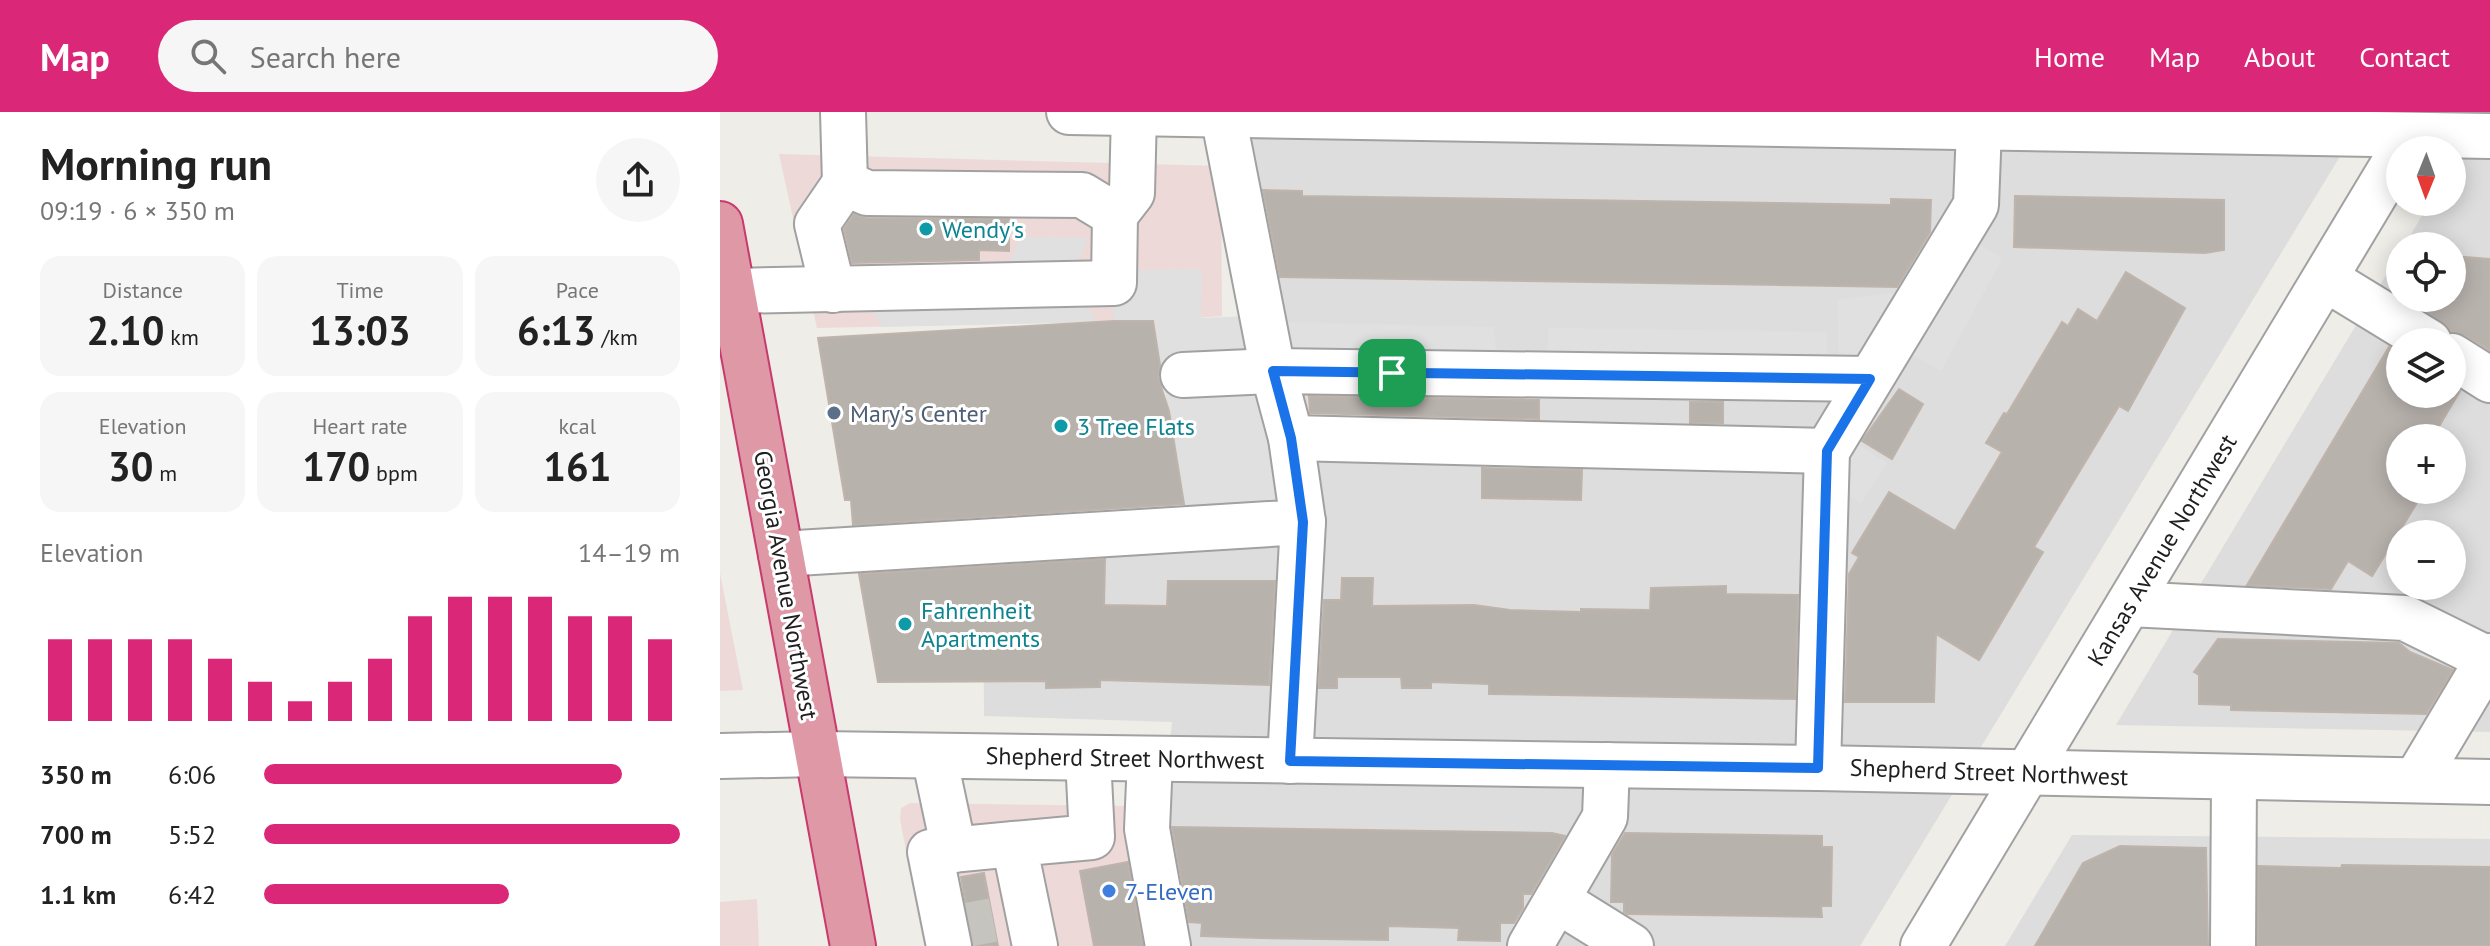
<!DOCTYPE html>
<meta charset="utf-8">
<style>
body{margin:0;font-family:"PT Sans",sans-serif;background:#f6f6f6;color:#222;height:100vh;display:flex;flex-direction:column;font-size:30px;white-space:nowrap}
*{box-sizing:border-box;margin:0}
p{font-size:26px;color:#767676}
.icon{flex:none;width:44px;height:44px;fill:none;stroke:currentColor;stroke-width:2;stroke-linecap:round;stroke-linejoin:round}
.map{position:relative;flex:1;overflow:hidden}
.panel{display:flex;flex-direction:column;background:#fff;width:720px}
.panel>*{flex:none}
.needle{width:52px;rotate:181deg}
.controls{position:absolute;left:1666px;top:24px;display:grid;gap:16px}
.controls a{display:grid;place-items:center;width:80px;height:80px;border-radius:50%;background:#fff;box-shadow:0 4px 20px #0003;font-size:40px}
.pin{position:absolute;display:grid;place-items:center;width:68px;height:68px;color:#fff;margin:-34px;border-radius:16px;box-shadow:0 4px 12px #0006}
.round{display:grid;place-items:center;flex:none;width:84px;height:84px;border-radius:42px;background:#f6f6f6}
.overview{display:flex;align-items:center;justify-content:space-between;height:136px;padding:0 40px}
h1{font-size:44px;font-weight:600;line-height:60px}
.metrics{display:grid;grid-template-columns:repeat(3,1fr);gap:12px;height:136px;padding:8px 40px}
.metrics div{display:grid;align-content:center;border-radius:20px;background:#f6f6f6;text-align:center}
.metrics b{font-size:40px;font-weight:600}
.metrics small{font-size:22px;font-weight:400}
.metrics p{font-size:22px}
.chart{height:224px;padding:16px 40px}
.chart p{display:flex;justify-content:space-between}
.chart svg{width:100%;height:144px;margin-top:8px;stroke:#db2777;stroke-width:6}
ul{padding:0 40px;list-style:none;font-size:26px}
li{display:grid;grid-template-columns:128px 96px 1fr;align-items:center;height:60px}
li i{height:20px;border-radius:10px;background:#db2777}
header{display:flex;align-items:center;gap:48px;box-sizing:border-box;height:112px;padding:0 40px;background:#db2777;color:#fff}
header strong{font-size:38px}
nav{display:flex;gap:44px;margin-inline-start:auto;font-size:28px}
.search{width:560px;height:72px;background:#f6f6f6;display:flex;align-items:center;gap:20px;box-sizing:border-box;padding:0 28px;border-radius:44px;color:#767676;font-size:30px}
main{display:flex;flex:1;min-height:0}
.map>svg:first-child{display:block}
.residential{fill:#dedddd;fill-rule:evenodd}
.commercial{fill:#eed9d9}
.parking{fill:#e0e0e0}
.building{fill:#b8b2ad;stroke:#bfb4ab;stroke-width:2}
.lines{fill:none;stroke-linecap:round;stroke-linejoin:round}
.minor-tunnel{stroke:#c6c4bf;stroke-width:44;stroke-dasharray:44 22;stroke-linecap:butt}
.minor-casing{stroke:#a1a1a1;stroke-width:48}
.highway-casing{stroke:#c83a6d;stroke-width:48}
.minor{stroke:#fff;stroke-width:44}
.highway{stroke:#de98a6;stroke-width:44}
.route-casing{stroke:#fff;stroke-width:16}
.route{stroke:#1a73e8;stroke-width:10}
.culture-dot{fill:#0f9aa8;stroke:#fff;stroke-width:3}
.service-dot{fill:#5c6f8a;stroke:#fff;stroke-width:3}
.shop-dot{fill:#3f7fe0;stroke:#fff;stroke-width:3}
.labels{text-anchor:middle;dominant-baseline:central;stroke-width:6;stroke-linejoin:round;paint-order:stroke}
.culture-label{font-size:24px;fill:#0d838f;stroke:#fff;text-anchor:start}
.service-label{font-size:24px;fill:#4e5e75;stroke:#fff;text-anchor:start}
.street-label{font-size:24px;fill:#202020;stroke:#fff}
.shop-label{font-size:24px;fill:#366cbe;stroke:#fff;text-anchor:start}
</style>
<header>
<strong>Map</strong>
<div class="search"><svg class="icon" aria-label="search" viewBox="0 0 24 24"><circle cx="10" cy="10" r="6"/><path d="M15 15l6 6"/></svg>Search here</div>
<nav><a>Home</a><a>Map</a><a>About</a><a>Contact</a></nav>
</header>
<main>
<section class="panel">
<div class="overview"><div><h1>Morning run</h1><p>09:19 · 6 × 350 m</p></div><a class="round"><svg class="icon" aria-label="share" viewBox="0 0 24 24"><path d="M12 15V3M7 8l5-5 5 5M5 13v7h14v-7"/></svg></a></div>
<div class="metrics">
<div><p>Distance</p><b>2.10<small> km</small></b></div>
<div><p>Time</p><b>13:03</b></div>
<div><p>Pace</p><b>6:13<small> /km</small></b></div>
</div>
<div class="metrics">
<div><p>Elevation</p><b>30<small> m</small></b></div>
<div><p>Heart rate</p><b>170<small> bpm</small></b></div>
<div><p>kcal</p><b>161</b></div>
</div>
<div class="chart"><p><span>Elevation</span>14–19 m</p>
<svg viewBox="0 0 160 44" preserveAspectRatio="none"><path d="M5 44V19M15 44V19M25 44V19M35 44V19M45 44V25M55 44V32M65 44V38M75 44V32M85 44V25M95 44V12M105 44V6M115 44V6M125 44V6M135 44V12M145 44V12M155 44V19"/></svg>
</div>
<ul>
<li><b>350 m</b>6:06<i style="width:86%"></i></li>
<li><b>700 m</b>5:52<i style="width:100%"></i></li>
<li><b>1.1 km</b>6:42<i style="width:59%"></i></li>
</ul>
</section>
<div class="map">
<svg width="1770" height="834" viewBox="0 0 1770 834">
<rect width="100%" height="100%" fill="#efede7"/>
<!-- residential -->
<g class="residential">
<path d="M505,0H1647L1140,834H460L440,729L452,610L264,604L263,438L599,408Z"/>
<path d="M1764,0H1770V620L1396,613L1680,140V186H1732V134H1684L1710,90H1732V53ZM1680,230H1732V282H1680ZM1680,326H1732V378H1680ZM1680,422H1732V474H1680Z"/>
<path d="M1352,723L1770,727V834H1285Z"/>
</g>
<!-- commercial -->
<g class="commercial">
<path d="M59,42L501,54L502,204L433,209L97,216Z"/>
<path d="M0,461L23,578L0,579Z"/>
<path d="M190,691L410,694L435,834H204L180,707L181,696Z"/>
<path d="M37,787L39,834H0V790Z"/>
</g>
<!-- parking -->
<g class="parking">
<path d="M301,125L368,126L354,159L482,157L481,206L529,204L566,392L466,400L433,210L394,209L391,182L364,183L376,210L162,215L144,184L286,158Z"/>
<path d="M1249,127L1283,146L1221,259L1183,238Z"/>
<path d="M1172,181L1185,185L1146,251L1119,252L1117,188Z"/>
<path d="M560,210L773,215L778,247L564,242Z"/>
<path d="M828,216L1107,220L1108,252L827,248Z"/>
<path d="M1130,327L1167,351L1141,392L1116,375Z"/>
</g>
<!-- building -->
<g class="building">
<path d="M543,78L582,79V84L1057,91L1171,93V87L1211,88L1210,120L1177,175L560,165Z"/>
<path d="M1295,84L1504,88V138L1485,141L1294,135Z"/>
<path d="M134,102L147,106L289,107V139L259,138V148L132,151L124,117Z"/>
<path d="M1732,144L1770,147V238L1745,223L1731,219L1706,199L1714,186H1732Z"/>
<path d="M1406,160L1465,196L1408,299L1399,294L1314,435L1323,440L1259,548L1216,522L1214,590H1125L1129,462L1139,445L1132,441L1169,380L1235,419L1282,340L1266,331L1284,301L1287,302L1342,210L1348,214L1358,197L1377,209Z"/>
<path d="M394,209H433L440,253L438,265L449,299L464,392L133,413L131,388H125L98,226Z"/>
<path d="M1669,235L1680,242V282H1732V274L1740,279L1712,326H1680V351L1670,366L1680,372V378H1690L1701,384L1681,417L1652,464L1628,449L1611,477L1527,473Z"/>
<path d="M1179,277L1203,292L1172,347L1142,329Z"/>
<path d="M589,284L819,288V307L590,301Z"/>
<rect x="970" y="290" width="33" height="21"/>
<path d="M762,356L862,358L861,388L762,386Z"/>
<path d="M385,447L384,493L447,494L448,469H555L549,573L380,568V575L326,576V569L158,570L139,462Z"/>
<path d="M622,466H653L652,494L754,493L790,498L861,500V497L930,498L931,476L1006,474V482L1078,483L1075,587L769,582V572L711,570V576H682L681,565H617V576H599L604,488H621Z"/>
<path d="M1498,527L1679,531L1690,540L1733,558L1706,602L1511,598V593L1479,592V563L1474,560Z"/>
<path d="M452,715L832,721L845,724L811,782H803V796L794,811H780V829L738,828L739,816L668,814V828L540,826L481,824L482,811L469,810Z"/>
<path d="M905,721L1102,724V735H1112L1111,794H1101L1102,805L907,802L904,800V790H891L892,743Z"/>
<path d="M1400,734L1486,736L1488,834H1315L1363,751Z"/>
<path d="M408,750L423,834H374L360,759Z"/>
<path d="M1622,753L1770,755V834H1538V754L1621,756Z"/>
<path d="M264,761L273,808L278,834H253L241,765Z"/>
</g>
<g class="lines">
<!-- minor-tunnel -->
<path class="minor-tunnel" d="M236,815L273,808"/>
<defs>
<g id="minor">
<path d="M349,0L1770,24"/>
<path d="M125,71L147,81L362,83L395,103"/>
<path d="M1606,167L1709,230"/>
<path d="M113,178L97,112L125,71L123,0"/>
<path d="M12,179L394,171L395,103L412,81L414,1"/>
<path d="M1732,244L1770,268"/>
<path d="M463,263L553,259L1150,267"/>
<path d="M571,326L1107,339"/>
<path d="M61,442L583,410L571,326L553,259L503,3"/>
<path d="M1409,492L1685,506L1768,547"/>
<path d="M0,644L98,642L1098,656L1770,670"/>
<path d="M214,644L234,738"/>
<path d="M430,647L427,717L448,834"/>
<path d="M570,649L583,410"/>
<path d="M1098,656L1107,339L1256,93L1259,16"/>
<path d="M1696,668L1770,544"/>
<path d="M837,788L911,834"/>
<path d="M229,834L210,740L294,732"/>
<path d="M315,834L294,732L372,725L368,646"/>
<path d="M810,834L885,705L887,653"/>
<path d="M1203,834L1680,41"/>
<path d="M1513,834L1514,666"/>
</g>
<path id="highway" d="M0,112L133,834"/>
</defs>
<!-- minor casing -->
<use href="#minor" class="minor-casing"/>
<!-- highway casing -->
<use href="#highway" class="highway-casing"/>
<!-- minor -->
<use href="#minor" class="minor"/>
<!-- highway -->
<use href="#highway" class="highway"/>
</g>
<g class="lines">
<defs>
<path id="route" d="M553,259L1150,267L1107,339L1098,656L570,649L583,410L571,326Z"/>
</defs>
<!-- route casing -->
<use href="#route" class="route-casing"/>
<!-- route -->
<use href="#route" class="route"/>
</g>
<!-- markers -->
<g class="culture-dot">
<circle cx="206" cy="117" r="8"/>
<circle cx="341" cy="314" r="8"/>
<circle cx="185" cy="512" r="8"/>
</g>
<circle class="service-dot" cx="114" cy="301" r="8"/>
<circle class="shop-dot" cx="389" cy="779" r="8"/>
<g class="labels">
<!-- culture labels -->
<g class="culture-label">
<text x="222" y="117">Wendy's</text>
<text x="357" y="314">3 Tree Flats</text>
<text x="201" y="498">Fahrenheit<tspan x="201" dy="28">Apartments</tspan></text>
</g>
<!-- service labels -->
<g class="service-label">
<text x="130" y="301">Mary's Center</text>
</g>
<!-- street labels -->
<g class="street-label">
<text transform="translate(1442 438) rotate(-59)">Kansas Avenue Northwest</text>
<text transform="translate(66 473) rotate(80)">Georgia Avenue Northwest</text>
<text transform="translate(405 646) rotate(1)">Shepherd Street Northwest</text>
<text transform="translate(1269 660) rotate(2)">Shepherd Street Northwest</text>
</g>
<!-- shop labels -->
<g class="shop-label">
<text x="405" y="779">7-Eleven</text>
</g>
</g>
</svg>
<div class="controls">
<a><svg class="needle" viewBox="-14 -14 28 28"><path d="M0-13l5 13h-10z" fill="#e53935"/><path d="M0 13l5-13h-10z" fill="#767676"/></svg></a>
<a><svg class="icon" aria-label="locate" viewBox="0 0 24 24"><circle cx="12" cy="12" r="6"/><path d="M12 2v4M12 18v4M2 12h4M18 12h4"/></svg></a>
<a><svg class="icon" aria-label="layers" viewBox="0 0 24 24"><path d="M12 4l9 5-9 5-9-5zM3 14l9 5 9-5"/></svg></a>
<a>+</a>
<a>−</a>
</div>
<div class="pin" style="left:672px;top:261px;background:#1e9e55"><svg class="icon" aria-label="arrive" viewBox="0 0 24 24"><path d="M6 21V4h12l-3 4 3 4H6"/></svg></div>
</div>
</main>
